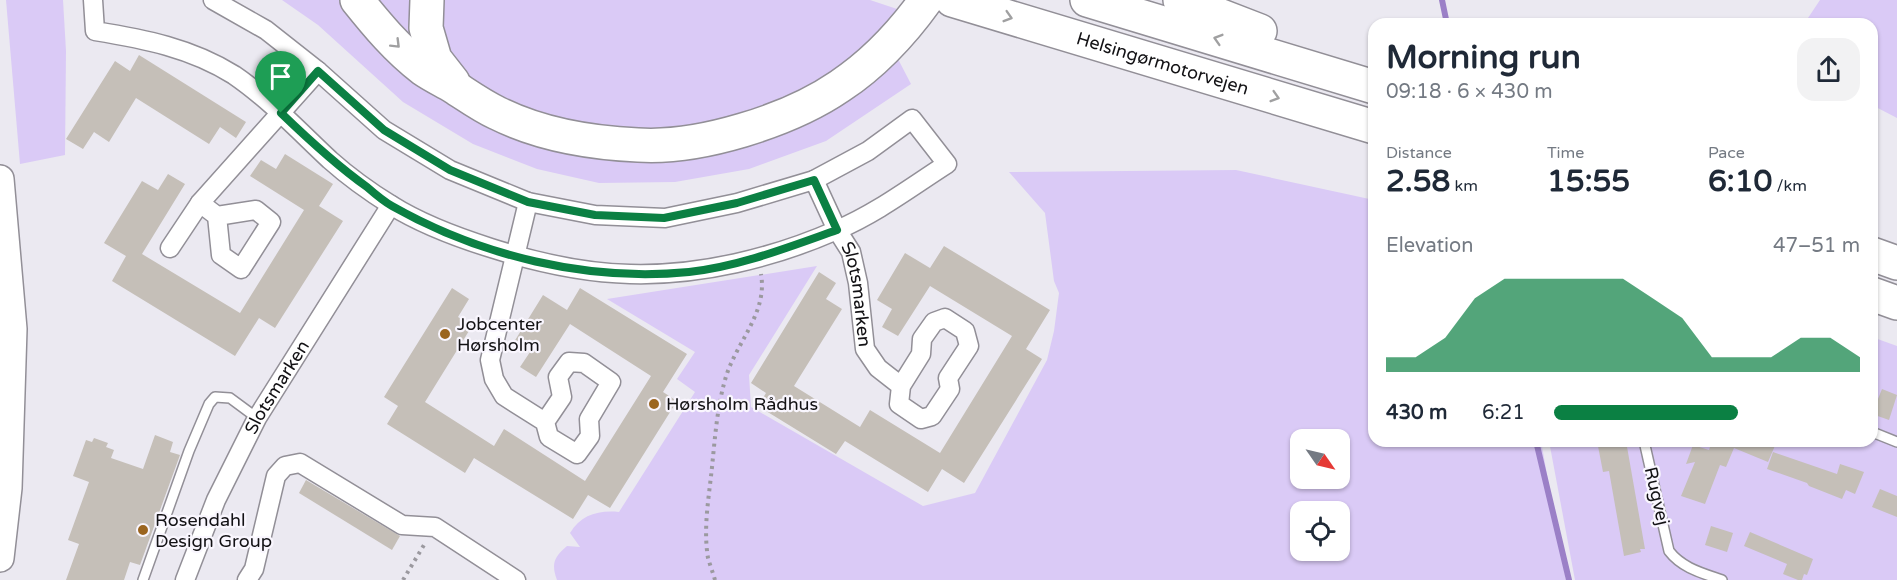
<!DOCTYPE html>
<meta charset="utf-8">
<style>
body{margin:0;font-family:"Varela Round",sans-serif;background:#f2f2f3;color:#1f2937;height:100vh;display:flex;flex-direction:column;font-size:22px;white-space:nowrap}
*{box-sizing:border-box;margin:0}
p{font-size:20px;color:#747a83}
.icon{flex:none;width:33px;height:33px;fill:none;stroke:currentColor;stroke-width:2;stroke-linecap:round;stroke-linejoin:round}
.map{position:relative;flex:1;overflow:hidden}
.details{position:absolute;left:1368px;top:18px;width:510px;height:429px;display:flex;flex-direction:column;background:#fff;border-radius:18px;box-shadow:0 2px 4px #0004}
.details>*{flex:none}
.needle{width:39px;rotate:124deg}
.controls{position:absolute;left:1290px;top:429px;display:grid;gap:12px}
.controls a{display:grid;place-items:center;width:60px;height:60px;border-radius:12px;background:#fff;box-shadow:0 2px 4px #0004;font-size:30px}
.pin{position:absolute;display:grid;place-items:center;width:51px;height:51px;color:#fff;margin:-62px -26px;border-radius:50% 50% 50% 0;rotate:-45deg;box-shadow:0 0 6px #0007}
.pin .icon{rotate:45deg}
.round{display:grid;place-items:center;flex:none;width:63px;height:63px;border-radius:18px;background:#f2f2f3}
.headline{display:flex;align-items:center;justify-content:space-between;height:102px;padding:0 18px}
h1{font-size:33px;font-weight:700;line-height:45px}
.figures{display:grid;grid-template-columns:repeat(3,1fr);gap:9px;height:102px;padding:6px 18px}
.figures div{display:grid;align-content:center}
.figures b{font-size:30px;font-weight:700}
.figures small{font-size:16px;font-weight:400}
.figures p{font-size:16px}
.chart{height:168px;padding:12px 18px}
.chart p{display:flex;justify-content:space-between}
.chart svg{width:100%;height:108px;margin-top:6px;fill:#0b8043;opacity:.7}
ul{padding:0 18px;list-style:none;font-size:20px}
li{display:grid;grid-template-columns:96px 72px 1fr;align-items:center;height:45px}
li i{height:15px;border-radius:8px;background:#0b8043}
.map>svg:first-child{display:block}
.green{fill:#dacaf6;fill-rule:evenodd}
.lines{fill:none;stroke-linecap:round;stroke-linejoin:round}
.stream{stroke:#9b80c7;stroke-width:6}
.building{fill:#c5bfb8}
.lane-casing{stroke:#928f97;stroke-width:12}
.street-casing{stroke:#928f97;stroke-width:21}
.secondary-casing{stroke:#928f97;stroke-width:30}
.highway-casing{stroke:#928f97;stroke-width:36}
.path{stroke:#9b999f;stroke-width:4;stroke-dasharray:3 4.5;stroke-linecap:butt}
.lane{stroke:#fff;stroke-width:9}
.street{stroke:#fff;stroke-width:18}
.secondary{stroke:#fff;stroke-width:27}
.highway{stroke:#fff;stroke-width:33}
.oneway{stroke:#a0a0a1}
.route-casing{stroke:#fff;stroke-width:12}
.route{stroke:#0b8043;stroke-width:8}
.poi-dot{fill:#9b651f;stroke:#f9f6fe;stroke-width:2}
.labels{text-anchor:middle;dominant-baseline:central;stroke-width:4.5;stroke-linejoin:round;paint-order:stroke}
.street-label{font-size:18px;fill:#121114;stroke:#f9f6fe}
.poi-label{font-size:18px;fill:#121114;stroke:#f9f6fe;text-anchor:start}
</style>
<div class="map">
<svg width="1897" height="580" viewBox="0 0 1897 580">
<rect width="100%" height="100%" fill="#ebe9f1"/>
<!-- green -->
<g class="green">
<path d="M6,0H63L66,51L65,155L20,164Z"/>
<path d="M282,0H341L348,11L602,157L870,83L898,59L911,84L826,141L749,169L675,182L599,183L537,169L473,144L403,102L318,25Z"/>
<path d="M370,0H412L421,47Z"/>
<path d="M436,0H870L903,11L861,52L827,78L785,99L692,130L650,131L565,123L494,96L473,81L442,40Z"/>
<path d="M1820,0H1897V118L1872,105V24H1804Z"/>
<path d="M1236,170L1374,200V441H1541L1566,580H557C551,564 554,557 567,546L580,547L570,533C581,515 598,510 619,512L695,392L677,379L695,352L607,299L817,266L749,375L751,407L923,506L975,493L1047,360L1054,331L1059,293L1054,281L1045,213L1009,172ZM1300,440H1340V478H1300ZM1300,512H1340V550H1300Z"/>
<path d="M1872,337L1897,346V580H1575L1549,441H1872Z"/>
</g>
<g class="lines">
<!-- stream -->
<g class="stream">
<path d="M1442,0L1447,24"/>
<path d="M1536,441L1569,580"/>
</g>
</g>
<!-- building -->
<g class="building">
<path d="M139,55L246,122L236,138L220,127L209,144L136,98L109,142L94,132L83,149L66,139L115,61L130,71Z"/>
<path d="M285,154L333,184L319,206L343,221L275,328L259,318L235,356L112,281L126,256L104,243L142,181L158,190L168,174L185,184L142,254L240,313L304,210L250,176L261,160L276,169Z"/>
<path d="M944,246L1050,310L1026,349L1042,359L964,483L942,469L928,492L845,441L836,454L758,406L766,393L751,383L819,272L836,283L826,299L842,309L794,386L860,427L870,410L940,453L1012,336L930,286L898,336L882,327L892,309L877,300L905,253L930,268Z"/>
<path d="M452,288L469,299L458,317L472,326L425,402L494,446L504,429L585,481L651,376L570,324L536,377L520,367L530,352L514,342L543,295L567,310L580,288L687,354L663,392L677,401L610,508L588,495L573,519L474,458L465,473L387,424L398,406L384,397Z"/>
<path d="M1882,389L1897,395L1889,420L1872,414Z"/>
<path d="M155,435L173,442L170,452L180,455L140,565L130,562L124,580H66L79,544L68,540L89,482L73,476L86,440L92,442L94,438L108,443L106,447L114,450L111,458L143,469Z"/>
<path d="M1597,441H1626L1645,549H1640L1641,552L1624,556L1609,471L1603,472Z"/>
<path d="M1712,441H1777L1768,462L1734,448L1726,467L1720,465L1705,504L1681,496L1695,462L1686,464L1693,445L1709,450Z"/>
<path d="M1773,452L1837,474L1840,464L1864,472L1855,494L1846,490L1842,499L1809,486L1807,483L1767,469Z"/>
<path d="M306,480L400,536L392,550L299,493Z"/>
<path d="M1880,489L1897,496V517L1872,507Z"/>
<path d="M1711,526L1733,533L1727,552L1705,545Z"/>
<path d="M1750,532L1813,559L1807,575L1804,574L1802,580H1798L1783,574L1787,564L1744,546Z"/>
</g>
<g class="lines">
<defs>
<g id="lane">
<path d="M1872,432L1897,442"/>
<path d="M1644,441L1669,551C1682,568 1702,573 1722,580"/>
<path d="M143,580L189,451L209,404L215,397L230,398L257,418"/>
</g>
<g id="street">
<path d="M93,0L95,31C144,39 191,48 234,75C269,99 299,131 330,160C348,176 370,192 391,205C421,224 456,237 491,248C535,262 583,273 630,274C700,276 773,258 837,230C877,213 911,187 947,164L912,119L868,151L814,180L737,203L665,218L595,215L528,202L450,170L384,130L318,71L266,30L213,0"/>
<path id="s1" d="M814,180L837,230L851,252L858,283L865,349L878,368L901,386L921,354L922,339L934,322L945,318L965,331L969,346L948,378L950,389L932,416L921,419L899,404L901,386"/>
<path d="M528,202L490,360L494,379L504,396L545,422L562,397L558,377L569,362L584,363L611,382L589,419L590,436L577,454L549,437L545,422"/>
<path d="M200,203L217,216L221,255L241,269L271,222L256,210L217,216"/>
<path d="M170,248L200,203L318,71"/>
<path id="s2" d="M185,580L216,500L257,418L391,205"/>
<path d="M247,580L254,569L276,476L285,466L300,463L402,525L435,527L516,580"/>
</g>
<path id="secondary" d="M0,179L13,329L8,488L0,558"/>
<g id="highway">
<path d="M357,0C377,25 397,49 423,69C433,76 444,81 454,87C468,96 482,106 497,113C539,134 592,143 638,145C699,149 789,121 840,86C873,64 903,32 926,0"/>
<path d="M427,0L426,28L435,59L453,82"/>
<path id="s3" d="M952,0L1374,127"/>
<path d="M1087,0L1374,87"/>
<path d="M1180,0L1260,31"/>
<path d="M1872,254L1897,263"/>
<path d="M1872,294L1897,303"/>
</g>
</defs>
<!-- lane casing -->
<use href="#lane" class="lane-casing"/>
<!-- street casing -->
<use href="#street" class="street-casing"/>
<!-- secondary casing -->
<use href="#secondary" class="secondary-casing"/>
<!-- highway casing -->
<use href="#highway" class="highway-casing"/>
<!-- path -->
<g class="path">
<path d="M403,580L424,545"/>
<path d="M715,580C713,573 710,565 708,558C703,528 709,497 712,467C715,438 717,408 725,380C735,343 768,314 761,274"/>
</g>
<!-- lane -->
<use href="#lane" class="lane"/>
<!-- street -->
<use href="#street" class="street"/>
<!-- secondary -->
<use href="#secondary" class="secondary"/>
<!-- highway -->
<use href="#highway" class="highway"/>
</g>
<!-- one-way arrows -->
<defs><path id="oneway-chevron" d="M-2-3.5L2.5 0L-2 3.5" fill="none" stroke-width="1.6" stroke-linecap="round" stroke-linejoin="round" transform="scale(1.5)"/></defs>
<g class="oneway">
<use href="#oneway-chevron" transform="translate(1008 17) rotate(17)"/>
<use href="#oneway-chevron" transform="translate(1218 39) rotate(-163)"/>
<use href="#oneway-chevron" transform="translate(396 44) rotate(45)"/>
<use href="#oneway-chevron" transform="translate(1275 97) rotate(17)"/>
</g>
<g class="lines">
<defs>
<path id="route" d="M318,71L384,130L450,170L528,202L595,215L664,218L737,203L814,180L837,230C789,247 741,266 689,272C588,282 480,256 392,206C383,201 375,194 367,187C336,165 309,140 281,113Z"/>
</defs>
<!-- route casing -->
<use href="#route" class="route-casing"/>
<!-- route -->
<use href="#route" class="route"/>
</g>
<!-- markers -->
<g class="poi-dot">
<circle cx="445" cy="334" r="6"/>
<circle cx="654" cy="404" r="6"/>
<circle cx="143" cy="530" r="6"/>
</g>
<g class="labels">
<!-- street labels -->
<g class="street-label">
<text stroke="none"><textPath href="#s3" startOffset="220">Helsingørmotorvejen</textPath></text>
<text stroke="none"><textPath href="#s1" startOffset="124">Slotsmarken</textPath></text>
<text stroke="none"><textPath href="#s2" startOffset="214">Slotsmarken</textPath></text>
<text transform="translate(1657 496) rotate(77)">Rugvej</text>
</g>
<!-- poi labels -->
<g class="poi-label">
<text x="457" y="324">Jobcenter<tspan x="457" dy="21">Hørsholm</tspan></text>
<text x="666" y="404">Hørsholm Rådhus</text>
<text x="155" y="520">Rosendahl<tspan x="155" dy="21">Design Group</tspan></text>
</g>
</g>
</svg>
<div class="controls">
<a><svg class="needle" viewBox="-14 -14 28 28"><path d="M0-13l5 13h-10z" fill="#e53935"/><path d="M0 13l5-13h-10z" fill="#747a83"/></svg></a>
<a><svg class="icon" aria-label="locate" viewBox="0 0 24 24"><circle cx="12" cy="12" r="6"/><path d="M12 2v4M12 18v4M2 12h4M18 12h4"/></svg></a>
</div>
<div class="pin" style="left:281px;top:113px;background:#1e9e55"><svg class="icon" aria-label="arrive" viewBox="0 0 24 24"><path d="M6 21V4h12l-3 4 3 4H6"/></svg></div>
<section class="details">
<div class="headline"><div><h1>Morning run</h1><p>09:18 · 6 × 430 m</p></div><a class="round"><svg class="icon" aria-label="share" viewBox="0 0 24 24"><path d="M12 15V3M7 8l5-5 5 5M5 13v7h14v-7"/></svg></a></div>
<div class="figures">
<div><p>Distance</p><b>2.58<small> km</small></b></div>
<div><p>Time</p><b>15:55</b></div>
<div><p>Pace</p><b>6:10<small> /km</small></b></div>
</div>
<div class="chart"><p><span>Elevation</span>47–51 m</p>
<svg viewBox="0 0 160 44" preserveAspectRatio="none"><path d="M0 44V38L10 38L20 30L30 14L40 6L50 6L60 6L70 6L80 6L90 14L100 22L110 38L120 38L130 38L140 30L150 30L160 38V44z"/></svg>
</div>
<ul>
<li><b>430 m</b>6:21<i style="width:60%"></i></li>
</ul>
</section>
</div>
